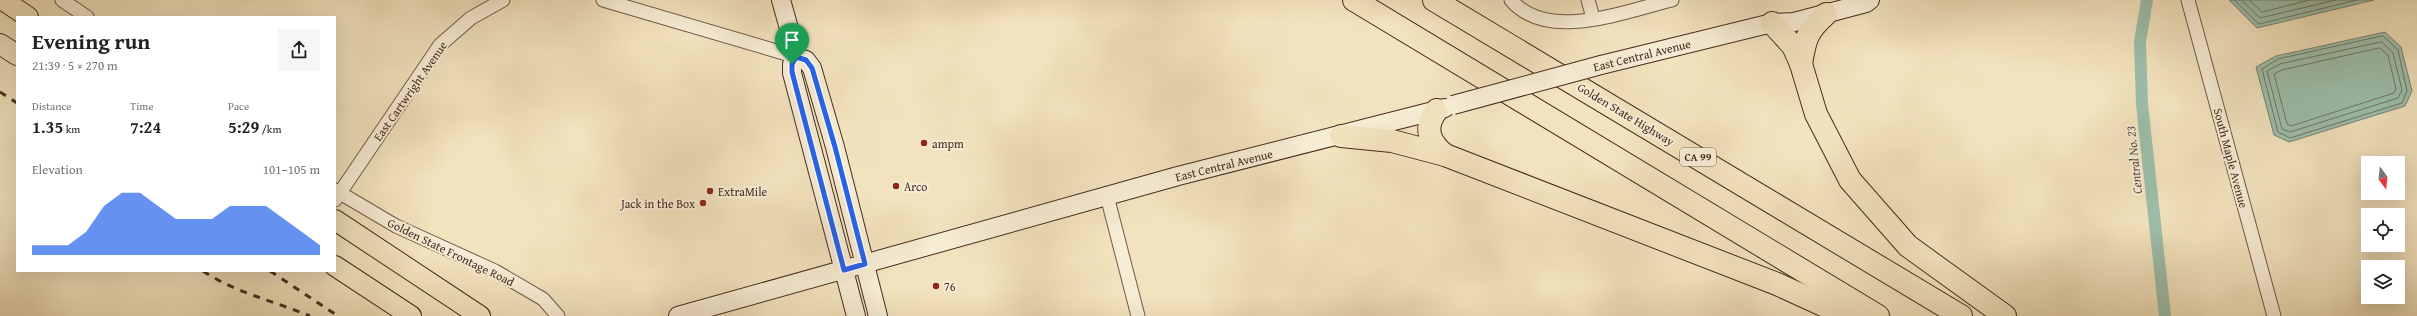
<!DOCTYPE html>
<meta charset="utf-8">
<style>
body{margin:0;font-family:"Gentium Book Plus",serif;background:#f6f6f6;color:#222;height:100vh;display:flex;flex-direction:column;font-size:15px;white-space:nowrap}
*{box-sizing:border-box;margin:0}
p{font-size:13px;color:#767676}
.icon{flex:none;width:22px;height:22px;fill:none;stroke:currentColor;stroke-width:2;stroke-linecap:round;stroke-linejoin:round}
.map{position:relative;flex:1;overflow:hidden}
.drawer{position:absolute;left:16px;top:16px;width:320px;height:256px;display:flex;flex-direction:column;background:#fff;border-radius:0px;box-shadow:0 4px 16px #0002}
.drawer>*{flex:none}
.needle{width:26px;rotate:165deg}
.fabs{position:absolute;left:2361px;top:156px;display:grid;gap:8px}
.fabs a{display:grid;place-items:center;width:44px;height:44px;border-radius:0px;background:#fff;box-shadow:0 4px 16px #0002;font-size:20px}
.pin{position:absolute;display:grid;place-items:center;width:34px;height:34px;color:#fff;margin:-41px -17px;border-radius:50% 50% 50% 0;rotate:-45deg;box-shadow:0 0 4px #0007}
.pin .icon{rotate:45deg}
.round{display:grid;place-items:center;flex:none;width:42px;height:42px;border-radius:0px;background:#f6f6f6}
.headline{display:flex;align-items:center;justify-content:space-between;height:68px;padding:0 16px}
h1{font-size:22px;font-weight:700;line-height:30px}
.stats{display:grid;grid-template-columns:repeat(3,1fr);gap:6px;height:68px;padding:4px 16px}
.stats div{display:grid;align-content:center}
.stats b{font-size:17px;font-weight:700}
.stats small{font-size:11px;font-weight:400}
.stats p{font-size:11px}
.chart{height:112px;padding:8px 16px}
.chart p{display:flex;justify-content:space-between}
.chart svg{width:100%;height:72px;margin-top:4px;fill:#2563eb;opacity:.7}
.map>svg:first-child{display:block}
.water{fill:#9cbfab;stroke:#798473}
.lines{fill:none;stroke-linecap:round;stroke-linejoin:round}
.shore{stroke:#707566;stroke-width:1}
.canal{stroke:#9cbfab;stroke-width:12}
.minor-casing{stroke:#705948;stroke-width:15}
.secondary-casing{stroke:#452b20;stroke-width:20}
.primary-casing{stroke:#452b20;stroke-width:22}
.motorway-casing{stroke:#452b20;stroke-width:24}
.minor{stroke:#f7edd5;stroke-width:13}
.secondary{stroke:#f7edd5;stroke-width:18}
.primary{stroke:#f2e3be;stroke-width:20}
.motorway{stroke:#f2e3be;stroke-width:22}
.rail{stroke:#452b20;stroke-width:3;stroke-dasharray:7 7;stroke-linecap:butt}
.secondary-bridge-casing{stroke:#452b20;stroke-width:20;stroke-linecap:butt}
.secondary-bridge{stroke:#f7edd5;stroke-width:18}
.route-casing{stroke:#fff;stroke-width:8}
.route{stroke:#2563eb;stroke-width:5}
.poi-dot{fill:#8f2418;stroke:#f7edd5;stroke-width:1.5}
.labels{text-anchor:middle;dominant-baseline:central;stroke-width:4;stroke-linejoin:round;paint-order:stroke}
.shield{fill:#f7edd5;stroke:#7a6556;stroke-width:1}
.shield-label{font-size:11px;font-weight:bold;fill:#452b20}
.street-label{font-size:12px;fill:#452b20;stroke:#f7edd5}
.poi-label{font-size:12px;fill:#452b20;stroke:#f7edd5;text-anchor:start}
.water-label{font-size:13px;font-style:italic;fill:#5b5043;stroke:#f7edd5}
</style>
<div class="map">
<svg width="2417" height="316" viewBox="0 0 2417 316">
<rect width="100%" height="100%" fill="#f2e3be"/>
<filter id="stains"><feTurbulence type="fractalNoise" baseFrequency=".005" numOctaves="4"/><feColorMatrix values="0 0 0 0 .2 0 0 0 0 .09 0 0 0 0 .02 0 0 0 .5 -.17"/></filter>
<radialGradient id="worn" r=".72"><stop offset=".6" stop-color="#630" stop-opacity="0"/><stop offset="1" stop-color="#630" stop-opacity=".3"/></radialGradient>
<!-- water -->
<g class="water">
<path d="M2229,0H2374L2257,28Z"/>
<path d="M2385,32L2401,47L2412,91L2405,106L2289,142L2274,135L2256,67L2276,56Z"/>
</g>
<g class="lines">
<!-- shore -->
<g class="shore">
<path d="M2234,0L2259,24L2357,0"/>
<path d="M2241,0L2260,18L2336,0"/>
<path d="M2249,0L2262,12L2310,0"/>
<path d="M2383,36L2398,50L2407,91L2402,103L2290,138L2278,132L2262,69L2278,59Z"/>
<path d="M2382,42L2393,53L2402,90L2398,98L2290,132L2282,129L2267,71L2280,64Z"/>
<path d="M2380,48L2388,55L2396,89L2394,93L2291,126L2287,124L2274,74L2282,70Z"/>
</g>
<!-- canal -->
<path class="canal" d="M2147,0L2140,42L2142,104L2165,316"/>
<defs>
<g id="minor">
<path d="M62,0L87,17"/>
<path d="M603,0L797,57"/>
<path d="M1511,0C1548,43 1625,11 1672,0"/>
<path d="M1588,0L1593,18"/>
<path d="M2188,0L2274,316"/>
<path d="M335,190L396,226L495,271L543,299L558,316"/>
<path d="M1107,196L1138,316"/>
<path d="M335,200L440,45L471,18L503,0"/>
</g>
<g id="secondary">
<path d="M781,0L797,57"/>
<path d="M797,57L806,60L812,68L835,147L878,316"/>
<path d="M797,57L792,64V73L856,316"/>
<path d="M1601,65L1772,23L1794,22L1866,3L1870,0"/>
<path d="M678,316L1178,176L1445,108"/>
</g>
<g id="primary">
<path d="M3,0L28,17"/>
<path d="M0,44L17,55"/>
<path d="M335,220L480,316"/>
<path d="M335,266L411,316"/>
</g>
<g id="motorway">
<path d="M1354,0L1878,316"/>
<path d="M1434,0L1961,316"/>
<path d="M1772,23L1793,46L1801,64L1816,114L1850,180L1908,246L2005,316"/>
<path d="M1801,64C1805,39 1807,31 1826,14"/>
<path d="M1437,110C1424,127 1428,141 1445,155"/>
<path d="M1341,136L1392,141L1445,155L1777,284L1847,316"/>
</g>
</defs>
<!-- minor casing -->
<use href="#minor" class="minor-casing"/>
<!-- secondary casing -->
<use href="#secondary" class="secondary-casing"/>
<!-- primary casing -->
<use href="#primary" class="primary-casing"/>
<!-- motorway casing -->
<use href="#motorway" class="motorway-casing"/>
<!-- minor -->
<use href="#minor" class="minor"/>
<!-- secondary -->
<use href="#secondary" class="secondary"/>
<!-- primary -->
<use href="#primary" class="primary"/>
<!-- motorway -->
<use href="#motorway" class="motorway"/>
<!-- rail -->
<g class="rail">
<path d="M0,92L17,103"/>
<path d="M203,271C236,293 274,301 310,316"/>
<path d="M270,271L338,316"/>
</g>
<defs>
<path id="secondary-bridge" d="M1453,105L1601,65"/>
</defs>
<!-- secondary-bridge casing -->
<use href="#secondary-bridge" class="secondary-bridge-casing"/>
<!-- secondary-bridge -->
<use href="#secondary-bridge" class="secondary-bridge"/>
</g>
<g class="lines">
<defs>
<path id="route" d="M796,57L806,60L812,68L835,147L865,264L844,270L792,72V64Z"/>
</defs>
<!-- route casing -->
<use href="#route" class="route-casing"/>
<!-- route -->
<use href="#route" class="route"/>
</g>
<!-- markers -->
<g class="poi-dot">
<circle cx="924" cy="143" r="4"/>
<circle cx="896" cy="186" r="4"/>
<circle cx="710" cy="191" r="4"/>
<circle cx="703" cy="203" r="4"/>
<circle cx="936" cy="286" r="4"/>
</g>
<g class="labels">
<!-- shield labels -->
<rect class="shield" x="1680" y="148" width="36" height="18" rx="3"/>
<g class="shield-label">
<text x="1698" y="157">CA 99</text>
</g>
<!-- street labels -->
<g class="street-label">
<text transform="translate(1642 55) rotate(-14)">East Central Avenue</text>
<text transform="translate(410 91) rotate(-55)">East Cartwright Avenue</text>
<text transform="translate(1626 114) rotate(31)">Golden State Highway</text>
<text transform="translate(2231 158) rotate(75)">South Maple Avenue</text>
<text transform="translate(1224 165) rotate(-14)">East Central Avenue</text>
<text transform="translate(451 252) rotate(26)">Golden State Frontage Road</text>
</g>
<!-- poi labels -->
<g class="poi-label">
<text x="932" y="143">ampm</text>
<text x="904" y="186">Arco</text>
<text x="718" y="191">ExtraMile</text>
<text x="695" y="203" text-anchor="end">Jack in the Box</text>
<text x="944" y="286">76</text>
</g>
<!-- water labels -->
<g class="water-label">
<text transform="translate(2134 160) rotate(-96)">Central No. 23</text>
</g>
</g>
<rect width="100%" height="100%" filter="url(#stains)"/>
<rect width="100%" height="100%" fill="url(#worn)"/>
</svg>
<div class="fabs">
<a><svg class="needle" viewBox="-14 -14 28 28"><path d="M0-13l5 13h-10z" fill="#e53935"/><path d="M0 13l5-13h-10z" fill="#767676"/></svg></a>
<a><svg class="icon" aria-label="locate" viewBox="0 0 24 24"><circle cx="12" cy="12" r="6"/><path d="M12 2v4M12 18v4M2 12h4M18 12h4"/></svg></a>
<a><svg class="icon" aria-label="layers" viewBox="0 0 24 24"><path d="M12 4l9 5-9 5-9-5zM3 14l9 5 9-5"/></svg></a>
</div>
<div class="pin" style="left:792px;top:64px;background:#1e9e55"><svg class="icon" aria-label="arrive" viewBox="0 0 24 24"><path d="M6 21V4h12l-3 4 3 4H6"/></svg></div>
<section class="drawer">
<div class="headline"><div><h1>Evening run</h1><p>21:39 · 5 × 270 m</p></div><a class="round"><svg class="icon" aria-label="share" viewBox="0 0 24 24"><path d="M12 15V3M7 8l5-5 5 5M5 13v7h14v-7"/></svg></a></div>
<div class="stats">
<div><p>Distance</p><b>1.35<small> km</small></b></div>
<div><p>Time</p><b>7:24</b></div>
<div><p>Pace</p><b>5:29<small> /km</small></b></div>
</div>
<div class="chart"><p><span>Elevation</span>101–105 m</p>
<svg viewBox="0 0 160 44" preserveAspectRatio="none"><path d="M0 44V38L10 38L20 38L30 30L40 14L50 6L60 6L70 14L80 22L90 22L100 22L110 14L120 14L130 14L140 22L150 30L160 38V44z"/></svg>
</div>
</section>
</div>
